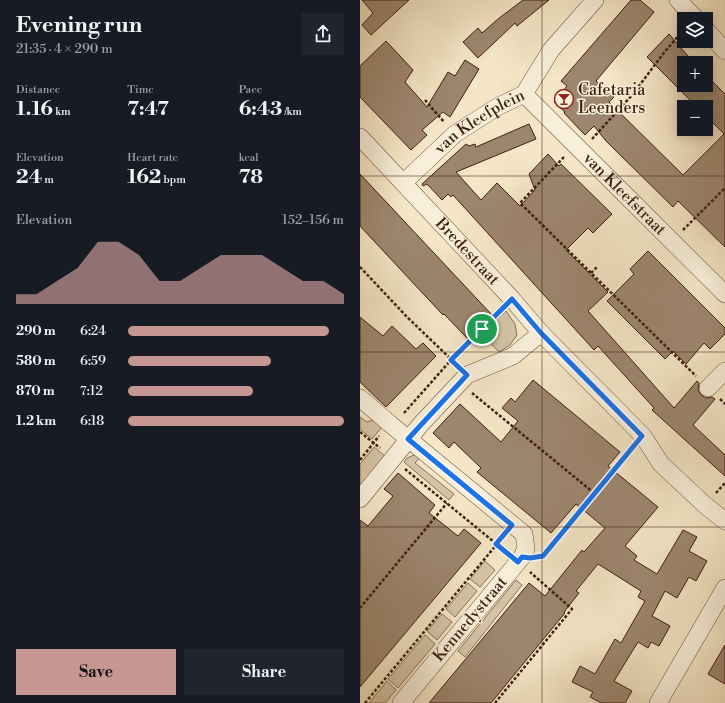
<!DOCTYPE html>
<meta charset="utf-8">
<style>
body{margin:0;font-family:"Libre Bodoni",serif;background:#20242c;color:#f1f3f6;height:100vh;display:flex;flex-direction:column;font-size:15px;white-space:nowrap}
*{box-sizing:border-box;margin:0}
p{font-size:13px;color:#9ea1a6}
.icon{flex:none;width:22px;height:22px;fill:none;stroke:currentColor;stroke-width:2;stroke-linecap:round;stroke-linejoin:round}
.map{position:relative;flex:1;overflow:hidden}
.side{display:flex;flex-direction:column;background:#171b24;width:360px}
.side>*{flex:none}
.fabs{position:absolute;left:317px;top:12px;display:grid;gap:8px}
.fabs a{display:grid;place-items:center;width:36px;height:36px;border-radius:0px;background:#171b24;box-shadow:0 2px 10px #0003;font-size:20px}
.pin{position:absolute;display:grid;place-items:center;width:34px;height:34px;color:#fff;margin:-17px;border:2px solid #fff;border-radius:50%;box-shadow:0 1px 4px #0007}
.round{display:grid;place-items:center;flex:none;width:42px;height:42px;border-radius:0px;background:#20242c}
.summary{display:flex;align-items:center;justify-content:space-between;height:68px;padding:0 16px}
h1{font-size:22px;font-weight:700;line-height:30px}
.figures{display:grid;grid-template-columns:repeat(3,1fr);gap:6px;height:68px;padding:4px 16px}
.figures div{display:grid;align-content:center}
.figures b{font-size:20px;font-weight:700}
.figures small{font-size:11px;font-weight:400}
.figures p{font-size:11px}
.chart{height:112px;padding:8px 16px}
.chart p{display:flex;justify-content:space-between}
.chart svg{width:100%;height:72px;margin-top:4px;fill:#c59692;opacity:.7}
.primary-button{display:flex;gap:8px;margin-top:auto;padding:8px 16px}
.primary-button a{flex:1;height:46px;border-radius:0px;background:#c59692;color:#111;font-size:16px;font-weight:700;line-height:46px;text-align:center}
.primary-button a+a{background:#20242c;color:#f1f3f6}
ul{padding:0 16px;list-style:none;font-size:13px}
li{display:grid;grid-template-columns:64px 48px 1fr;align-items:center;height:30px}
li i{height:10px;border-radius:5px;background:#c59692}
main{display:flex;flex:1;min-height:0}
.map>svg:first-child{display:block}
.green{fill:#d5c4a7;stroke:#8a715c}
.building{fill:#9d866f;stroke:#3e1e11}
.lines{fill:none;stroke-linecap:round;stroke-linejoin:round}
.minor-casing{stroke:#6c503e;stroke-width:18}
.path{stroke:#3e1e11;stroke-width:2.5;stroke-dasharray:3 2;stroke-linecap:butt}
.minor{stroke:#f8efda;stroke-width:17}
.route-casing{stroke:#fff;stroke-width:8}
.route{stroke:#1a73e8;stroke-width:5}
.grid{fill:none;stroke:#3e1e11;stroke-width:1;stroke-opacity:0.55}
.labels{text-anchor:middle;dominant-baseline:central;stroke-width:3;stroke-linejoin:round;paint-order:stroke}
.poi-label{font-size:16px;fill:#3e1e11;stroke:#f8efda;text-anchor:start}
.street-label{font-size:16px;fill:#3e1e11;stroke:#f8efda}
</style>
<main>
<section class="side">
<div class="summary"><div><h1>Evening run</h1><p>21:35 · 4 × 290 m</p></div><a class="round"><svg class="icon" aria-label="share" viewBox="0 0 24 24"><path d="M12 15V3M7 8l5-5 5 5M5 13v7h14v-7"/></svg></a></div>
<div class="figures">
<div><p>Distance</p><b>1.16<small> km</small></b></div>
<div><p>Time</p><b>7:47</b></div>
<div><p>Pace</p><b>6:43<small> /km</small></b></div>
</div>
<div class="figures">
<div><p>Elevation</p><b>24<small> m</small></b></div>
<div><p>Heart rate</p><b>162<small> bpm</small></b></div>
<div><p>kcal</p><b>78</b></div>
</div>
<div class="chart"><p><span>Elevation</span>152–156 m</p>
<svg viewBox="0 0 160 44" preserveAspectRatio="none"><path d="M0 44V38L10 38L20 30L30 22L40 6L50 6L60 14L70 30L80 30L90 22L100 14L110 14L120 14L130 22L140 30L150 30L160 38V44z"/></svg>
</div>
<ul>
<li><b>290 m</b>6:24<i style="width:93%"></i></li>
<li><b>580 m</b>6:59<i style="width:66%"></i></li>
<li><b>870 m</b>7:12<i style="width:58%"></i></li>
<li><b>1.2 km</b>6:18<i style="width:100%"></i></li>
</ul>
<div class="primary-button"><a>Save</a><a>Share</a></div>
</section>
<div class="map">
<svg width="365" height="703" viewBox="0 0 365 703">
<rect width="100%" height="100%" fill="#f4e6c6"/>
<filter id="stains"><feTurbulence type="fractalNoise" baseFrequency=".005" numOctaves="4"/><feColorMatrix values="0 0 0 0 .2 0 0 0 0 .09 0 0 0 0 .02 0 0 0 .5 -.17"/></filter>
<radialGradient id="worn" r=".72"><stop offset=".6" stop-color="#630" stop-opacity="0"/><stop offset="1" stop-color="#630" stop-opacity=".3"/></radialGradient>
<!-- green -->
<g class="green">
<path d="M146,311L155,324L157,335L150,345L139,352L122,334Z"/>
<path d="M0,417L7,422L13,420L22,427L12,439L0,429Z"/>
<path d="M14,447L25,456L0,487V464Z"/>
<path d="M54,455L60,457L55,463L94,494L89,500L44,462L47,458Z"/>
<path d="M125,561L135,570L120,587L110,579Z"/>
<path d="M156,580L162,585L105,657L98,651Z"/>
<path d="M108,583L117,591L95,617L86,609Z"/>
<path d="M82,614L92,622L77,640L67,631Z"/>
<path d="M65,635L75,644L38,688L28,679Z"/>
<path d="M27,681L36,690L25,703H9Z"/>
</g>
<!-- building -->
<g class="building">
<path d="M2,0H49L11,35L2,25L13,13Z"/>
<path d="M163,0H189L157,26L155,23L118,58L103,42L118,28L122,33L138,19Z"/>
<path d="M271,0H280L294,12L236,81L254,97L249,102L323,175L364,134L346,116V107H337L287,57L309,34L334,63H324V85H346V75L365,94V247L318,201L313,207L246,141L234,126L225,135L204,113L205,112L194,102L207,86L201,81Z"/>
<path d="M26,41L53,70L45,82L67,107L88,72L95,76L105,60L119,69L90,117L83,112L62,130L67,135L51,150L0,97V66Z"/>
<path d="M169,124L176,139L96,172L121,200L137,183L160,206L175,190L169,174L188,154L199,166L201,164L252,214L233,233L228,228L206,250L248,292L228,311L314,408L337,381L339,383L338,390L341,395L346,398L352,397L355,399L333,425L365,455V476L292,410L294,408L238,346L234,350L93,195L91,197L88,194L82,200L67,184L63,186L62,184L106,144L109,146L115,144L116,147Z"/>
<path d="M0,174L132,315L107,338L84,314L83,315L0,226Z"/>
<path d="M288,251L365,328V334L350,349L344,343L326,364L313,351L305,359L247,301L274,274L270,269Z"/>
<path d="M0,317L23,336L32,326L56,349L63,343L76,356L26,407L0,382Z"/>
<path d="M173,380L260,452L248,466L298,507L265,546L277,556L274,560L297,574L323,530L337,537L329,551L347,561L336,581L329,577L317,598L305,591L292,616L310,626L299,646L291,642L288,648L278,642L254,681L272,691L265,703H241L230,697L233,692L212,682L220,666L235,674L255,639L261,643L285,601L278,597L281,591L238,564L216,591L219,593L204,612L205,613L131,703H69L169,583L185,596L222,550L224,552L245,528L216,504L191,533L117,472L121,468L94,442L89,448L73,433L100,404L141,442L158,421L142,408L151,398L155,402Z"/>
<path d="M38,473L75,505L69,513L98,536L104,529L121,543L0,687V520L8,526L33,496L24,489Z"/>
<path d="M365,645V684L348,674Z"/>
</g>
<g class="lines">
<defs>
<g id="minor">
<path d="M318,0L336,19"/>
<path d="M346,30L365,51"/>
<path id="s1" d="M164,94L365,294"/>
<path id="s2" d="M0,137L152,299L181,333L283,436L301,464L345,505L365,521"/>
<path id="s3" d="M43,183L95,134L137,107L164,94L191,50L235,0"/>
<path d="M348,388L365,371"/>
<path d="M0,398L29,423L164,534L166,548L162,557L41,703"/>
<path d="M0,499L61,424L107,375L153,356L181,333"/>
<path d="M298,703L365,588"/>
</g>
</defs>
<!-- minor casing -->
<use href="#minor" class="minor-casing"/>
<!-- path -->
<g class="path">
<path d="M65,100L84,122"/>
<path d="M232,139L273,94L303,54L324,29"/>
<path d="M204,157L160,203L336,376"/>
<path d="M323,230L365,188"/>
<path d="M0,267L47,317L95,363"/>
<path d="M231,273L238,266"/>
<path d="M112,393L234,493"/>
<path d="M360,399L365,404"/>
<path d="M44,413L91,360L140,311"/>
<path d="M0,432L20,448"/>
<path d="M0,460L19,436"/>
<path d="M45,469L145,551"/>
<path d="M356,493L365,483"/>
<path d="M182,556H183L272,448"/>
<path d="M0,608L87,503"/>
<path d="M5,703L142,538"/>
<path d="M135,703L212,609L170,572"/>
</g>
<!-- minor -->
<use href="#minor" class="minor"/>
</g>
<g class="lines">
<defs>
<path id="route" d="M152,299L181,333L282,436L183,556L170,558L162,557L158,562L136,544L152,525L48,439L107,375L91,360Z"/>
</defs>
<!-- route casing -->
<use href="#route" class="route-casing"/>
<!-- route -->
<use href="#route" class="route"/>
</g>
<!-- grid -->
<path class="grid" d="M182,0V703M0,176H365M0,352H365M0,527H365"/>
<!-- icons -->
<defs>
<symbol id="bar-ring" viewBox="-11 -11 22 22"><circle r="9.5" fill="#f8efda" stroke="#8f2418" stroke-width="1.5"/><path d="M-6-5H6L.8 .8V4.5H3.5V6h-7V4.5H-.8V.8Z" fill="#8f2418"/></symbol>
</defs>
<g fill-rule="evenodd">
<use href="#bar-ring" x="193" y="88" width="22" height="22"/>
</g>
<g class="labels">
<!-- poi labels -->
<g class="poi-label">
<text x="218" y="90">Cafetaria<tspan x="218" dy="18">Leenders</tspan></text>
</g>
<!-- street labels -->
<g class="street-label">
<text stroke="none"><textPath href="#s3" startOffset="99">van Kleefplein</textPath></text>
<text stroke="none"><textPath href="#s1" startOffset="142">van Kleefstraat</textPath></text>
<text stroke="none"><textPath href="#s2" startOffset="157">Bredestraat</textPath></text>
<text transform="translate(110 619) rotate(-50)">Kennedystraat</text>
</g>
</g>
<rect width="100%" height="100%" filter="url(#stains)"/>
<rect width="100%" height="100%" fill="url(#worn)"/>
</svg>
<div class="fabs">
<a><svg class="icon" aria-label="layers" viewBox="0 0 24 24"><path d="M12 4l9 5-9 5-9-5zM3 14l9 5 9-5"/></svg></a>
<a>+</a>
<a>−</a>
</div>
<div class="pin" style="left:122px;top:329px;background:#1e9e55"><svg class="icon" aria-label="arrive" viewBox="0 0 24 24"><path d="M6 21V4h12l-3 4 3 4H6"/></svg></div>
</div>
</main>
